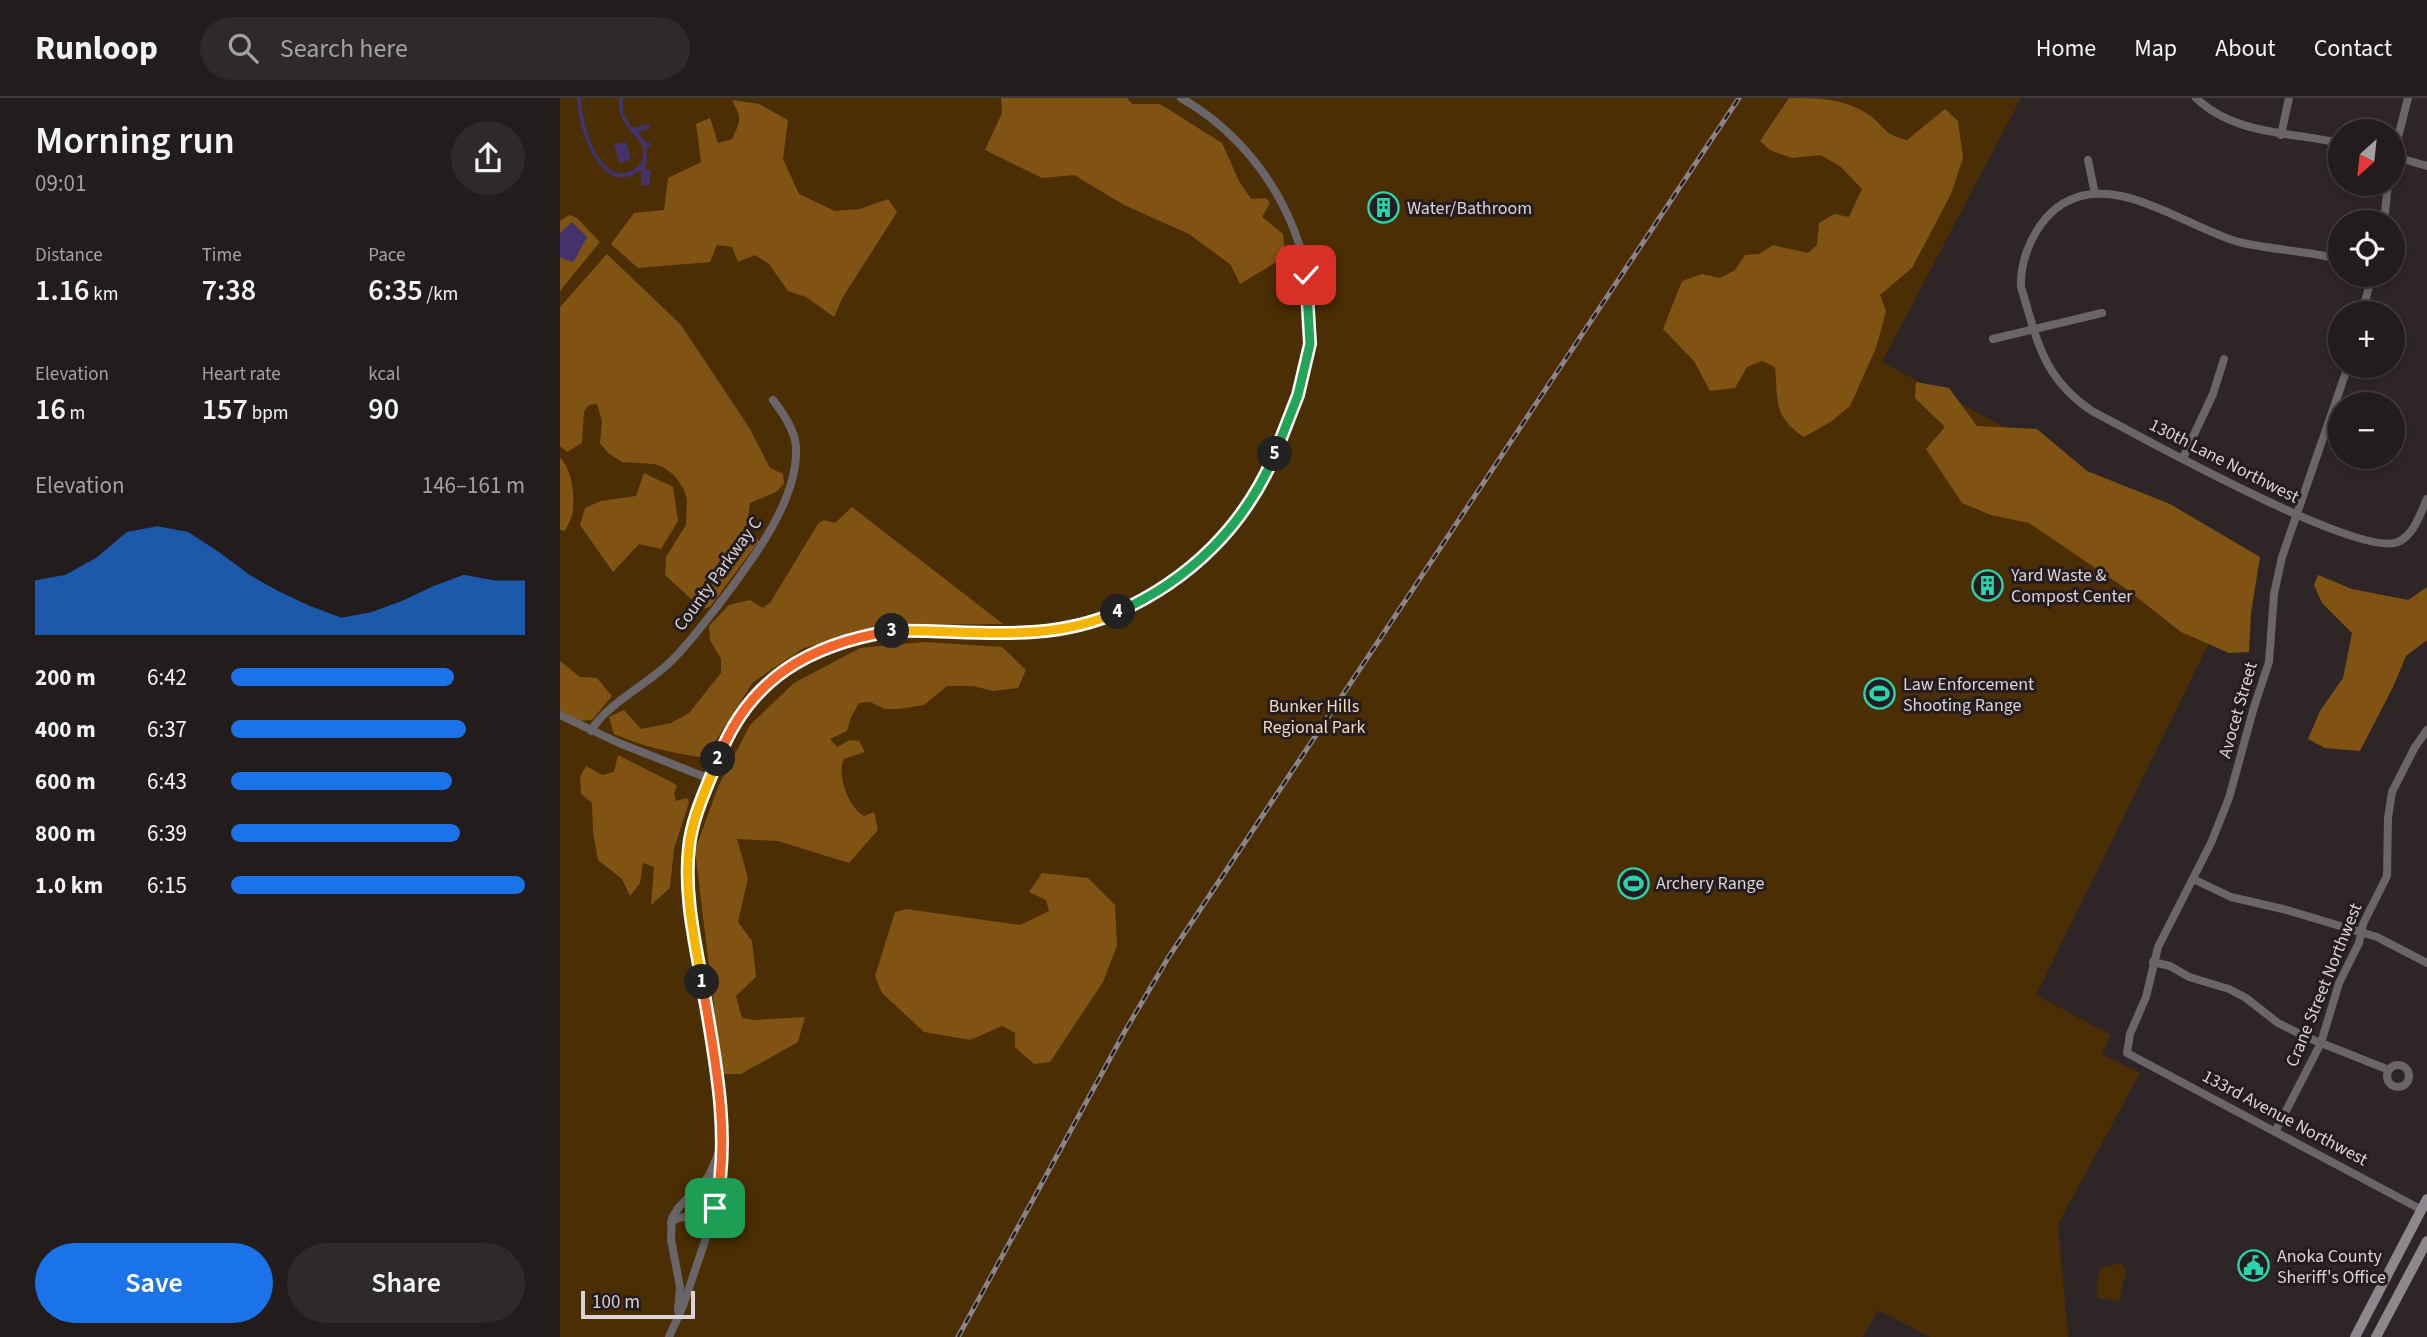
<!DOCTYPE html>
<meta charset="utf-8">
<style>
body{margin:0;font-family:"Source Sans 3",sans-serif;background:#2e292a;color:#f1f3f6;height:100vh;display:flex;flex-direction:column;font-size:26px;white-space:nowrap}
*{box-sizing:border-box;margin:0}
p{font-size:23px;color:#a2a1a4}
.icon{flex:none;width:38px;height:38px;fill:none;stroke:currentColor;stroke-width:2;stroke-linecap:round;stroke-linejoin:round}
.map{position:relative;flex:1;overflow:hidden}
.sheet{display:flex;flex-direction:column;background:#221c1d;width:560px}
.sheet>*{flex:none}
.needle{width:46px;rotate:207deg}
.fabs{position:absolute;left:1768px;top:21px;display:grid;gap:14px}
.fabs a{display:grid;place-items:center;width:77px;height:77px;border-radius:50%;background:#221c1d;box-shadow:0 4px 10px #0003,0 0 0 2px #3f3a3b;font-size:35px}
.scale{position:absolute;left:21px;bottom:18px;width:114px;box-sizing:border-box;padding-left:7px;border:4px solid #dad4d5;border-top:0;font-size:19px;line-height:24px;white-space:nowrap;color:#dad4d5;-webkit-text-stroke:5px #241c1e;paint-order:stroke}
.pin{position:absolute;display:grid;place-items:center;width:60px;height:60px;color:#fff;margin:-30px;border-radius:14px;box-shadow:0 4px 10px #0006}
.km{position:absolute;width:35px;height:35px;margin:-18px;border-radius:50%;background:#222;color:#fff;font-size:19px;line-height:35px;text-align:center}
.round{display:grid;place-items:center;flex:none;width:74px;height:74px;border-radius:37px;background:#2e292a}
.headline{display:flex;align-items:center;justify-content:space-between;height:119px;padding:0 35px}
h1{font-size:38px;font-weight:600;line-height:52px}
.stats{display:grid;grid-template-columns:repeat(3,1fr);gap:10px;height:119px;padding:7px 35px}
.stats div{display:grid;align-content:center}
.stats b{font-size:30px;font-weight:600}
.stats small{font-size:19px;font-weight:400}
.stats p{font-size:19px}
.chart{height:196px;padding:14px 35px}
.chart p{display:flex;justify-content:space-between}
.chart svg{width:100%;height:126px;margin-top:7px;fill:#1a73e8;opacity:.7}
.button{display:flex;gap:14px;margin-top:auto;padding:14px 35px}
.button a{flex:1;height:80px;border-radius:42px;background:#1a73e8;color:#fff;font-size:28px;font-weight:600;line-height:80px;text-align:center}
.button a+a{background:#2e292a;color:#f1f3f6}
ul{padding:0 35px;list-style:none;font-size:23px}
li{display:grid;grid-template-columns:112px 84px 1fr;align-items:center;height:52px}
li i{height:18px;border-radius:9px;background:#1a73e8}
header{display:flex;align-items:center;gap:42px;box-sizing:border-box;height:98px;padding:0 35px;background:#221c1d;border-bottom:2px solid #3f3a3b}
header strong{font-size:33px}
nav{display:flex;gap:38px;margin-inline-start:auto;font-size:24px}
.search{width:490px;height:63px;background:#2e292a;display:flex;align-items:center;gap:18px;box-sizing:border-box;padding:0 24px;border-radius:38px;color:#a2a1a4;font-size:26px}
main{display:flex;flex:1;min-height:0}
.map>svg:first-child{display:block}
.green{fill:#4b2e04}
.forest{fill:#805312}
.water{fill:#43326c}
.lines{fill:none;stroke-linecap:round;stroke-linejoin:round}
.street{stroke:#696568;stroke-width:8}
.secondary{stroke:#8d888d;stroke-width:10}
.rail-casing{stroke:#8c8586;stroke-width:5}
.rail{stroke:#241c1e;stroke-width:2.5;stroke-dasharray:8;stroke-linecap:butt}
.split-1-casing{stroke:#fff;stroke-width:14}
.split-2-casing{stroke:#fff;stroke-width:14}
.split-3-casing{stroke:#fff;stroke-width:14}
.split-4-casing{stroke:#fff;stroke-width:14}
.split-5-casing{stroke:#fff;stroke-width:14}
.split-6-casing{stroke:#fff;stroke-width:14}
.split-1{stroke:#f0652b;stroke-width:9}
.split-2{stroke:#f5b400;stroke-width:9}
.split-3{stroke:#f0652b;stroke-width:9}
.split-4{stroke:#f5b400;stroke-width:9}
.split-5{stroke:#22a559;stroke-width:9}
.split-6{stroke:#22a559;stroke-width:9}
.labels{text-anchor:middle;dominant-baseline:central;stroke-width:6;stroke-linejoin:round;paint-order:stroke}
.poi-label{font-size:18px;fill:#dad4d5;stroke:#241c1e;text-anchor:start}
.street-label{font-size:18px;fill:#dad4d5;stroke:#241c1e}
.park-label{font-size:18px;fill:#f5dabb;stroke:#241c1e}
</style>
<header>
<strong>Runloop</strong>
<div class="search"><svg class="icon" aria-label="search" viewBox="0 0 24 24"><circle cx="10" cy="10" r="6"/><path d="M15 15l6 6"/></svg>Search here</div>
<nav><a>Home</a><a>Map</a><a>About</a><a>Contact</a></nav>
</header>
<main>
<section class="sheet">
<div class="headline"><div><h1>Morning run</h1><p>09:01</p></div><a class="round"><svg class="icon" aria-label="share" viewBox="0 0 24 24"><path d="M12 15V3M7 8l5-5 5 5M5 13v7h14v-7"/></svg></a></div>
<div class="stats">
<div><p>Distance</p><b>1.16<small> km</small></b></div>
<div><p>Time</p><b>7:38</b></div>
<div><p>Pace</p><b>6:35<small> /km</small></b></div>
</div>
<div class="stats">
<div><p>Elevation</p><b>16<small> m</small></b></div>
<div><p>Heart rate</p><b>157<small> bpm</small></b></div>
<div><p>kcal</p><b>90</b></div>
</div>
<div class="chart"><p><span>Elevation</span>146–161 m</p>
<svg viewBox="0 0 160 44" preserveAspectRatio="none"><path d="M0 44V25L10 23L20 17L30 8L40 6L50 8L60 15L70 23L80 29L90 34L100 38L110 36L120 32L130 27L140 23L150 25L160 25V44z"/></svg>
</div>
<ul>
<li><b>200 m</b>6:42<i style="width:76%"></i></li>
<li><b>400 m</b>6:37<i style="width:80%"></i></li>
<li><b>600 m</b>6:43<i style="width:75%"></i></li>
<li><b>800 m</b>6:39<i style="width:78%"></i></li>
<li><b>1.0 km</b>6:15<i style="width:100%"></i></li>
</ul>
<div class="button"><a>Save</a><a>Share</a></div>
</section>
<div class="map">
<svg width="1867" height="1239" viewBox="0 0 1867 1239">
<rect width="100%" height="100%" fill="#2e2527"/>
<!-- green -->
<g class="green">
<path d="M0,0H1461L1322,264L1691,460L1476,897L1551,937L1542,956L1580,975L1498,1126L1508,1239H1370L1318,1212L1303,1239H0Z"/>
<path d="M1562,1165L1566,1175L1559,1203L1538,1200C1535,1190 1537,1178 1542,1169Z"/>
</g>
<!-- forest -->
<g class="forest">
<path d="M441,0H567L572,6H600L662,45L679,83L691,101L706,100L710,105L702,119L723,136L725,159L680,186L671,167L629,136L564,107L514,77L482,80L425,52L442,15Z"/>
<path d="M1229,0C1260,0 1286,0 1312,19C1328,33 1324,36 1347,42L1385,11L1398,23L1403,60L1391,96L1352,170L1320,197L1326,213L1316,250L1290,308L1272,323L1244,339C1213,319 1218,302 1215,269L1202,263L1187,269L1175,290L1150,293L1134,263L1103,231L1122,183L1142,176L1160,180L1175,172L1185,157L1199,156L1213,147L1248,155L1257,147L1259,125L1274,116L1289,119L1302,91L1280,68L1260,57L1232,60L1210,52L1200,43Z"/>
<path d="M172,2L199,6L228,22L223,61L239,96L275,113L300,111L328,101L337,114L283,199L274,219L246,199L228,193L209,166L195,157L178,164L172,149L157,147L150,164L78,170L51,146L74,115L104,112L108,80L141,64L136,26L150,20L158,45L172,41C181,22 182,21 172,2Z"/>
<path d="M9,117L17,120L40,144L0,193V123Z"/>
<path d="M47,156L121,227L190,331L210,370L223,376L224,386L216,394L190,405L187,429L199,443L150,509L142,511L105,477L106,459L126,427L127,401L123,390L114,377L103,369L94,366L62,364L48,355L40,345L42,323L37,306L29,307L24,313L22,345L7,354L0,348V209Z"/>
<path d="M1356,284L1389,290L1417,328L1477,331L1527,373L1610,406L1700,459L1691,515L1689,554L1669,555L1621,534L1565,490L1469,425L1431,417L1402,405L1366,351L1385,329L1355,300Z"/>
<path d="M0,360C12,370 16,402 12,417C11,422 7,428 5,433L0,432Z"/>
<path d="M84,375L113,389L118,423L101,451L79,446L53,474L20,427L25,410L41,403L76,398Z"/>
<path d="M292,409L443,526L324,527L244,550L193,584L145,660C114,655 83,649 54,636L49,619L64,612L81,631L111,625L129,615L161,575V561L150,542L149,528L169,507L190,502L203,510L210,505L258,426L264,422L275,425Z"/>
<path d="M1758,477L1792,491L1848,502L1867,489V542L1846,558L1833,589L1800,653L1765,650L1748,641L1760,613L1783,580L1792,535L1762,505L1754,487Z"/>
<path d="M365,544L442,549L466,572L458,590L433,593L413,588H387L364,607L339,611H325L310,604L299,605L291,619L287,633L270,641L277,649L290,642L299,643L305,654L284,661C276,677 289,710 304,718L314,714L318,732L289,765L218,743L177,741L188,780L178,824L192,843L196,879L176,898L182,920L195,922L245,919L238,944L181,976H162L135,752L158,689L190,627L234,585L300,550Z"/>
<path d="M0,563L20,579L37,580L52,598L32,622L18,623L0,613Z"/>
<path d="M58,657L113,685L117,688L114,696L116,703L127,700L129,704L114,751L110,790L91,807L94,769L83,765L80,785L70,798L62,781L38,762L33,734L32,705L21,696L20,679L26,668L42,677L54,674Z"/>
<path d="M482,775L528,780L555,807L557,848L543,884L490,964L474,966L455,949V935L442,928L410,942L364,934L322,895L315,878L335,814L346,811L460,827L489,813L486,802L469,794Z"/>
</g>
<!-- water -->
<g class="water">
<path d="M17,0H21C21,22 38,85 69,74C77,71 81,66 83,58C87,38 55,31 59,0H63V15L72,30L89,26L90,30L78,34L86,45L90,44L91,47L87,49L86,72H91L89,87H81V72C41,103 17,29 17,0Z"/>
<path d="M66,44L71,62L59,65L54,46Z"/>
<path d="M12,124L27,139L14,163L11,164L0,159V135Z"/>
</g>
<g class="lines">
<!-- street -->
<g class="street">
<path d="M1636,0C1674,37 1731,34 1780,45"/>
<path d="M1721,37L1729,0"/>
<path d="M1832,58L1867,68"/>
<path d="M1528,62L1535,96"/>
<path d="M1832,63L1848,0"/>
<path d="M1824,124L1828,86"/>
<path d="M1780,161C1747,153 1712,152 1679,144C1621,128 1539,60 1486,120C1470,139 1460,165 1461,189C1478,244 1482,279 1532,313C1577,337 1800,461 1838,444C1854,437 1860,416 1867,401"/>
<path d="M1802,215L1812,177"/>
<path d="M1433,241L1542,215"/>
<path d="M1788,268L1722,459L1714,496L1709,564L1694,609L1669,700L1651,745L1598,849L1586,899L1570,936L1567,955L1862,1112"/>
<path d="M1623,360L1653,296L1664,261"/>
<path d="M0,617L59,645L150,681"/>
<path d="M31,633C45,608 84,588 107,567C126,550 140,530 156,510C187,469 239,404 236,349C235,332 223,315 213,302"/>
<path d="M1633,781L1671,799L1727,812L1817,839L1867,865"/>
<path d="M1593,864L1610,868L1629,879L1669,891L1686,900L1718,925L1746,939L1829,972"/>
<circle cx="1838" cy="978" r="11"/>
<path d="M1715,1034L1761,945L1779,885L1799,845L1803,826L1827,778L1828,720L1832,694L1855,649L1867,632"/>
<path d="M111,1124C126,1114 138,1121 148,1134"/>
<path d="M118,1212L120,1189L111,1141L112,1120L119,1109L149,1078L159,1054"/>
<path d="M109,1239L123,1208L148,1134L160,1091L162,1070L159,988L128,804C128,786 126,766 129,748C132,726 141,703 150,683C169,637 189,597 231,568C281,534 341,531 399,534C418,535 437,537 455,537C506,535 554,520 597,494C645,467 679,424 705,376C726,336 744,291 749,246C761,148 706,48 621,0"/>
</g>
<!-- secondary -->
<g class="secondary">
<path d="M1795,1239L1867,1101"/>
<path d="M1816,1239L1867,1143"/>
</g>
<defs>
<path id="rail" d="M398,1239L565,933L608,860L1179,0"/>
</defs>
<!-- rail casing -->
<use href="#rail" class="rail-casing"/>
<!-- rail -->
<use href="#rail" class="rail"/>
</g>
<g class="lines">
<defs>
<path id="split-1" d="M142,884C154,955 172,1039 155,1110"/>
<path id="split-2" d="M142,884C134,839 124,795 129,749C132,719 147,689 158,661"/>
<path id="split-3" d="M158,661C189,580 250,546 332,533"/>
<path id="split-4" d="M332,533C410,531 483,547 558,514"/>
<path id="split-5" d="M558,514C629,482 684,429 715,356"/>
<path id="split-6" d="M715,356L738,297L750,246L746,177"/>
</defs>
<!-- split-1 casing -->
<use href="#split-1" class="split-1-casing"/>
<!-- split-2 casing -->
<use href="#split-2" class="split-2-casing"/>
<!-- split-3 casing -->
<use href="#split-3" class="split-3-casing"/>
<!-- split-4 casing -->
<use href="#split-4" class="split-4-casing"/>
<!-- split-5 casing -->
<use href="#split-5" class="split-5-casing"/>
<!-- split-6 casing -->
<use href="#split-6" class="split-6-casing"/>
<!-- split-1 -->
<use href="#split-1" class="split-1"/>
<!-- split-2 -->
<use href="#split-2" class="split-2"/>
<!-- split-3 -->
<use href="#split-3" class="split-3"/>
<!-- split-4 -->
<use href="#split-4" class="split-4"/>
<!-- split-5 -->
<use href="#split-5" class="split-5"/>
<!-- split-6 -->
<use href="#split-6" class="split-6"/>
</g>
<!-- icons -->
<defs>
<symbol id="building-ring" viewBox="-11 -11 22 22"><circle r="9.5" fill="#241c1e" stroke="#28d5ad" stroke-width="1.5"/><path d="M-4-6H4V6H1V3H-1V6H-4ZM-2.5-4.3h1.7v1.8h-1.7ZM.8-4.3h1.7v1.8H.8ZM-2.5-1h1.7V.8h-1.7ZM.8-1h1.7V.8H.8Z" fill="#28d5ad"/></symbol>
<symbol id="stadium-ring" viewBox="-11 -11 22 22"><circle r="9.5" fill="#241c1e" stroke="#28d5ad" stroke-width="1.5"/><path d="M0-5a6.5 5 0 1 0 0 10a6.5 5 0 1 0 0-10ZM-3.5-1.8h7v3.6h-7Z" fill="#28d5ad"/></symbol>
<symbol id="civic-ring" viewBox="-11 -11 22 22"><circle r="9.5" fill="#241c1e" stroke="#28d5ad" stroke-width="1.5"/><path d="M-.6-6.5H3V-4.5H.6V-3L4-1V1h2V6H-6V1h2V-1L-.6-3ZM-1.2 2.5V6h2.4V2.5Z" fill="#28d5ad"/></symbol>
</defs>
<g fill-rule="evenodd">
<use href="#building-ring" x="806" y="92" width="35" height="35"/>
<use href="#building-ring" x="1410" y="470" width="35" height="35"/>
<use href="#stadium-ring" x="1302" y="578" width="35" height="35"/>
<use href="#stadium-ring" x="1056" y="768" width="35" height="35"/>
<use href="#civic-ring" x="1676" y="1150" width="35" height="35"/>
</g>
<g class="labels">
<!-- poi labels -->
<g class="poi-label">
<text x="847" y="110">Water/Bathroom</text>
<text x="1451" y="477">Yard Waste &amp;<tspan x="1451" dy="21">Compost Center</tspan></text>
<text x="1343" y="586">Law Enforcement<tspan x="1343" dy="21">Shooting Range</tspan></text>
<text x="1096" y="785">Archery Range</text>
<text x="1717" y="1158">Anoka County<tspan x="1717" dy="21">Sheriff's Office</tspan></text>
</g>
<!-- street labels -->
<g class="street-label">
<text transform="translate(1664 363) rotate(27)">130th Lane Northwest</text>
<text transform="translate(158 476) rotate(-54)">County Parkway C</text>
<text transform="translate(1678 612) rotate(-74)">Avocet Street</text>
<text transform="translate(1764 887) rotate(-68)">Crane Street Northwest</text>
<text transform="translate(1725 1020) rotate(28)">133rd Avenue Northwest</text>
</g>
<!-- park labels -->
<g class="park-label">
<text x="754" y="608">Bunker Hills<tspan x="754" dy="21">Regional Park</tspan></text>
</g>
</g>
</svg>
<div class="fabs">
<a><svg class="needle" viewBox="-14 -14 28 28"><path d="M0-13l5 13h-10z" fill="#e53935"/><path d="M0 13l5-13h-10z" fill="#a2a1a4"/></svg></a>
<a><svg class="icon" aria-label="locate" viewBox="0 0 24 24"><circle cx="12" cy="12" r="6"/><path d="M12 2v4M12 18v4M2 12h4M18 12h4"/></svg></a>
<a>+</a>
<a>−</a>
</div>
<div class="scale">100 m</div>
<div class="pin" style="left:155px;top:1110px;background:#1e9e55"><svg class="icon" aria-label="arrive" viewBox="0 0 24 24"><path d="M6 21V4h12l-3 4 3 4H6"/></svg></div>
<div class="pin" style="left:746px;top:177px;background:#d93025"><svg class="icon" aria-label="check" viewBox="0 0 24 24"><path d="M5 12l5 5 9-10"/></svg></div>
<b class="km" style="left:142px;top:884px">1</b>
<b class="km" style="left:158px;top:661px">2</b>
<b class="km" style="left:332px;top:533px">3</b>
<b class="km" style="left:558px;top:514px">4</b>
<b class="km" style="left:715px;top:356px">5</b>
</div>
</main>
